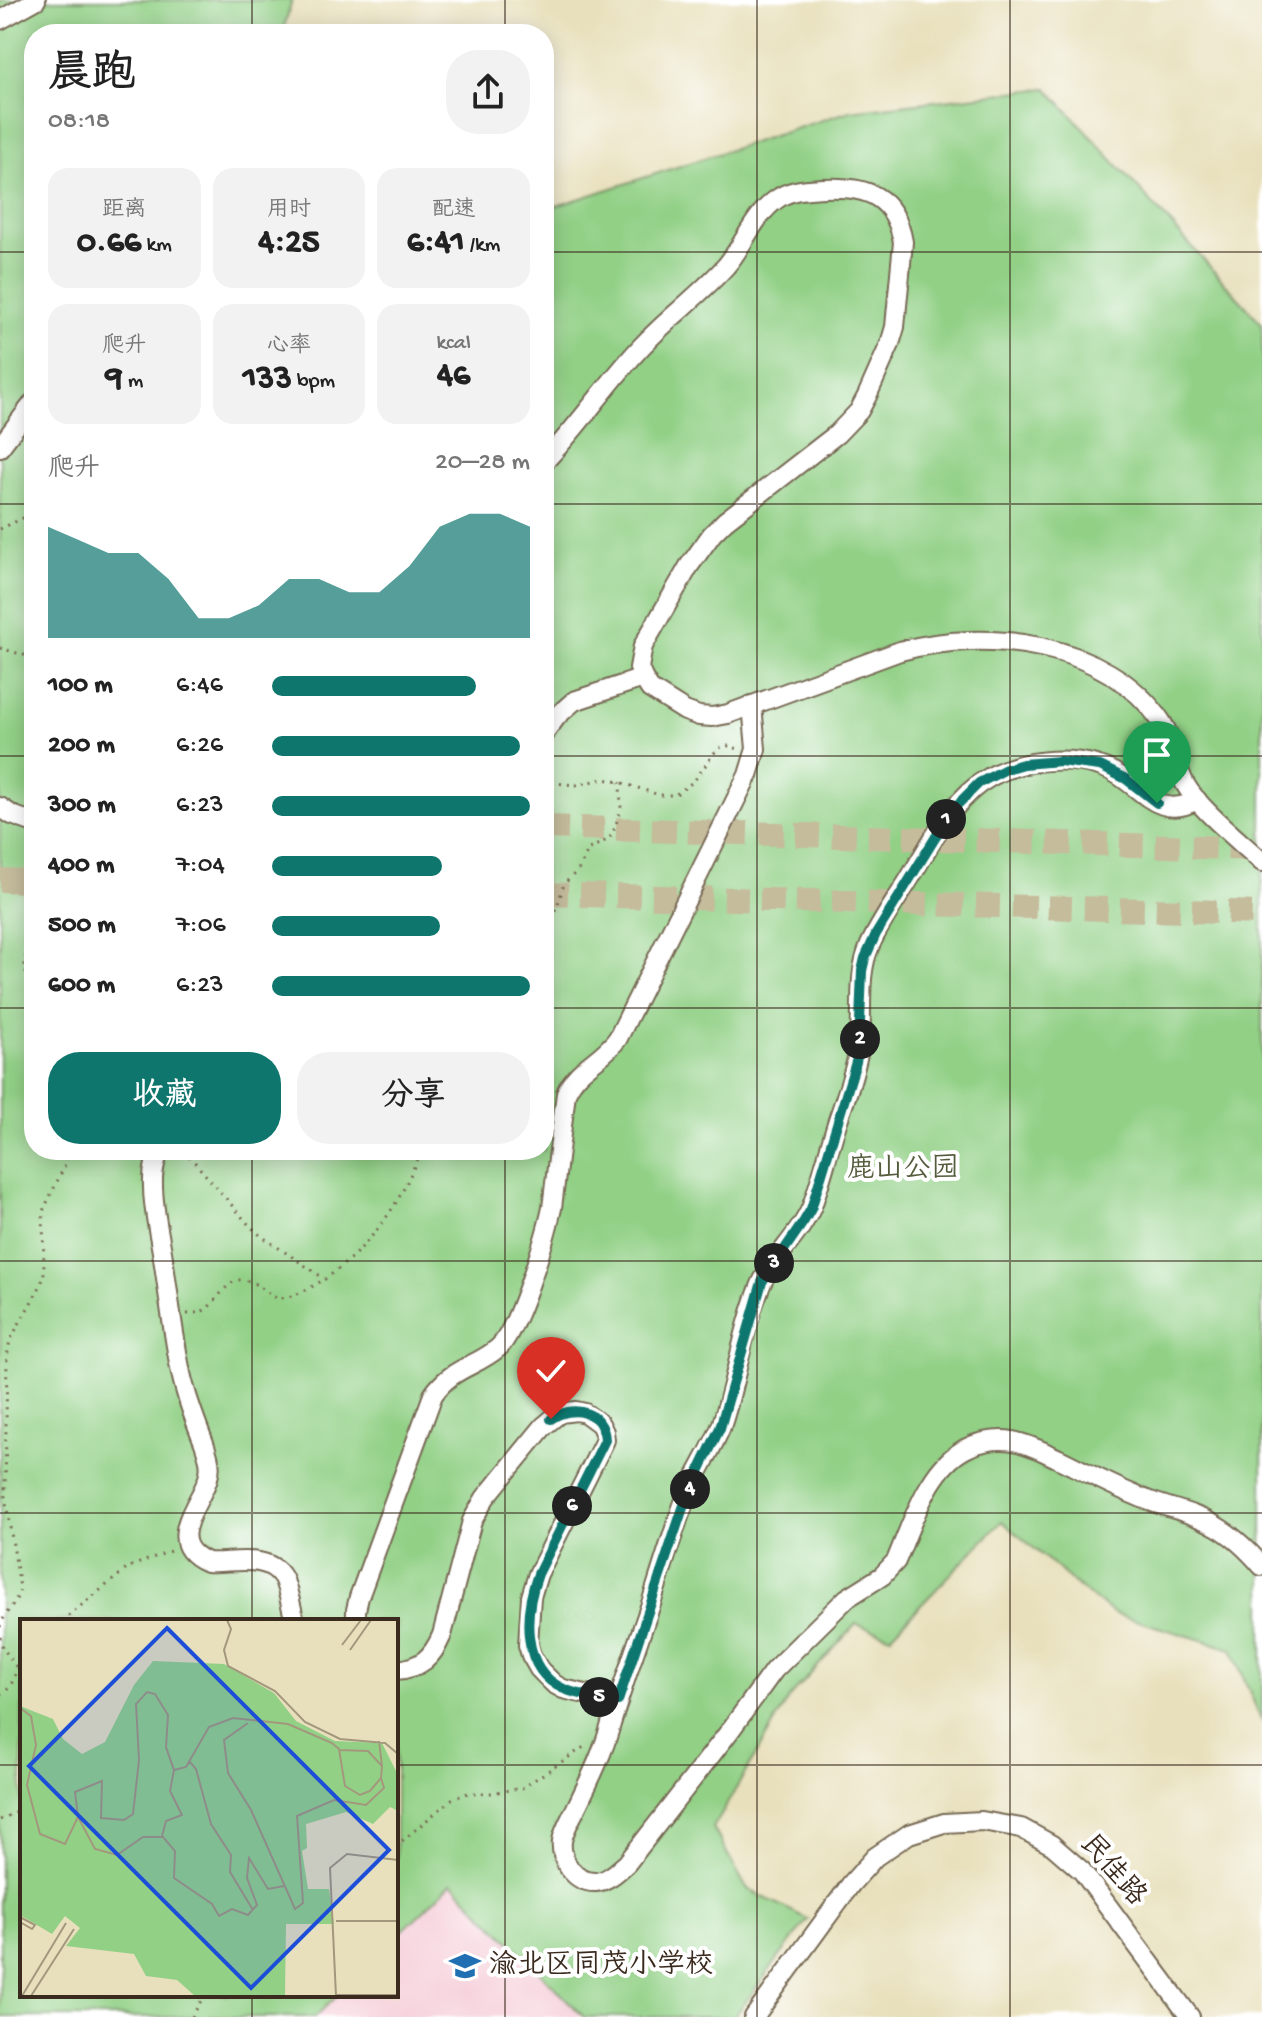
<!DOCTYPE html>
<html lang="zh">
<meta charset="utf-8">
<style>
body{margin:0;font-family:"Gochi Hand","LXGW WenKai TC",sans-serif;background:#f2f2f2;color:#222;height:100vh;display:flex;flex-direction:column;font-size:30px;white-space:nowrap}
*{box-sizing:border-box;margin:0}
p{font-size:26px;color:#767676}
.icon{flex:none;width:44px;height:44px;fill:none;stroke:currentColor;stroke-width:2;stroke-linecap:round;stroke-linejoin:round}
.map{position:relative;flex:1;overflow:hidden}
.drawer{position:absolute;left:24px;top:24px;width:530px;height:1136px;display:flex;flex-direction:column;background:#fff;border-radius:32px;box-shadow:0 4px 20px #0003}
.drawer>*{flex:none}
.pin{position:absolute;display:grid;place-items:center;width:68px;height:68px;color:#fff;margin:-82px -34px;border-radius:50% 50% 50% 0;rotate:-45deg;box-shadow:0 0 8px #0007}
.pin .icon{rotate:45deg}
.km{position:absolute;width:40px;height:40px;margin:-20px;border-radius:50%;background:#222;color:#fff;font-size:22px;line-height:40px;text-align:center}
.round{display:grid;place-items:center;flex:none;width:84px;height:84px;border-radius:32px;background:#f2f2f2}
.overview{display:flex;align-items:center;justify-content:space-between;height:136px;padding:0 24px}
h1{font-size:44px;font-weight:700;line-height:60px}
.stats{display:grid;grid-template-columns:repeat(3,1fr);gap:12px;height:136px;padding:8px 24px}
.stats div{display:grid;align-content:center;border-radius:20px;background:#f2f2f2;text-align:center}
.stats b{font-size:34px;font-weight:700}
.stats small{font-size:22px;font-weight:400}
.stats p{font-size:22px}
.chart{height:224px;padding:16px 24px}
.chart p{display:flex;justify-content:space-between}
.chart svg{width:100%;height:144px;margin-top:8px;fill:#0f766e;opacity:.7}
.button{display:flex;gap:16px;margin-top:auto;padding:16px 24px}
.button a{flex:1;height:92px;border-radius:32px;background:#0f766e;color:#fff;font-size:32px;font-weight:700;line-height:92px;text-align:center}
.button a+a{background:#f2f2f2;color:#222}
ul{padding:0 24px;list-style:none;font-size:26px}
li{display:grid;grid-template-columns:128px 96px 1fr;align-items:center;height:60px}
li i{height:20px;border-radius:10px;background:#0f766e}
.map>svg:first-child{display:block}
.built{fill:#f6cfd9}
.green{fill:#92d086;stroke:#667d52;stroke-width:2}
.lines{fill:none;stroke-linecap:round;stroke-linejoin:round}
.major-tunnel{stroke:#c5bc9c;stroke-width:24;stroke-dasharray:24 12;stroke-linecap:butt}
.minor-casing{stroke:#786a55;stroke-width:22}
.path{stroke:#786a55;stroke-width:3;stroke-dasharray:2 6;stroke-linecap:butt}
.minor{stroke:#fff;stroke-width:18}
.route-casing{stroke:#fff;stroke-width:16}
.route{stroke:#0f766e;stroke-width:10}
.grid{fill:none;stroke:#3b2a1e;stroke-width:2;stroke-opacity:0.55}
.labels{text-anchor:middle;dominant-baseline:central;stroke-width:8;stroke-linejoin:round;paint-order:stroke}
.park-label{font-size:28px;fill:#555c3d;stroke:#fff}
.street-label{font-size:28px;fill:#3b2a1e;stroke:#fff}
.poi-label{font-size:28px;fill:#3b2a1e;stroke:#fff;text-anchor:start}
.inset-road{fill:none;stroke:#a3977d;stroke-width:2}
.view{fill:#1d4ed8;fill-opacity:0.15;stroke:#1d4ed8;stroke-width:4}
.inset-edge{fill:none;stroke:#3b2a1e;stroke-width:4}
</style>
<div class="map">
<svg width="1262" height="2017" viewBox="0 0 1262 2017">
<rect width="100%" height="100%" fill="#fff"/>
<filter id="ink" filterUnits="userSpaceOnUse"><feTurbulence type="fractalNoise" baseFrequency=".0125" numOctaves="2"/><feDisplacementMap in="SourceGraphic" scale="16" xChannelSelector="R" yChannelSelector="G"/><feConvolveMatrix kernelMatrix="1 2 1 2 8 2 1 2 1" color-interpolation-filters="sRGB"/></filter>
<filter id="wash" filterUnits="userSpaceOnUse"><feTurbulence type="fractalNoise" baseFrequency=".006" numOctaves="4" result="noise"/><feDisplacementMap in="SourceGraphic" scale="32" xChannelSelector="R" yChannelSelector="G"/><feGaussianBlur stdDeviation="1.8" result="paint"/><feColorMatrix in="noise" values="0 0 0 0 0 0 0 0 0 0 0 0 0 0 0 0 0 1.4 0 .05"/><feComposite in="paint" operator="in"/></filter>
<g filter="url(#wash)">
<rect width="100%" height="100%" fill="#e8e0bc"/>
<!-- built -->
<path class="built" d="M452,1883L584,2017H315L338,1995H396V1937Z"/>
<!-- green -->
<path class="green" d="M0,0H292L282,34H34V1150H544V210L850,111L1047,88L1262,324V1722L1232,1649L1115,1614L1085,1592L1002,1521L891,1636L856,1624L789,1698L713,1828L747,1889L808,1919L734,2017H584L452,1883L396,1937V1621H22V1995H338L315,2017H0Z"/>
</g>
<g filter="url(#ink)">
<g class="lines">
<!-- major-tunnel -->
<g class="major-tunnel">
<path d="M544,827L1262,849"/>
<path d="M0,880L34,881"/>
<path d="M544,894L1262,913"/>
</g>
<defs>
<g id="minor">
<path d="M0,20L36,0"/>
<path d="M0,447L34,402"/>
<path d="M544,462C579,426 607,383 642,346C668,318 700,295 726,266C744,245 754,215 777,199C791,189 807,189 824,188C867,186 895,196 903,242L895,327L890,344L867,396L859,411L837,434L725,521L712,534L689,566L643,646L639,668L643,678L650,689L685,711L699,716L712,717L728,714L900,651C986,628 1106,641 1161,721C1174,740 1174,764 1185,784C1200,810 1239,840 1262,862"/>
<path d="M544,734L557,716L574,701L643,678"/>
<path d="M1197,800C1153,824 1138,777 1099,766C1067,756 1019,760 990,777C951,799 931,844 908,881C895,902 880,923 870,945C856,977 864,1015 859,1048C855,1073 846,1097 838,1120C829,1148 822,1178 812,1206C800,1236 772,1257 760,1287C742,1331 737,1379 722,1424C713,1449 696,1472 686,1497C673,1532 662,1568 651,1604C637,1644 623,1684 611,1724C603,1753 590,1779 577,1806C572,1817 564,1829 562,1841C560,1860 574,1883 596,1882C608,1881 618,1871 627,1863L729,1732L774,1670L847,1598L882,1576L896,1561C911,1526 927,1473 960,1452C975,1442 996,1438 1013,1441C1030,1444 1044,1452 1059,1459C1086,1472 1114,1487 1142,1498C1166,1508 1193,1512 1216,1526C1234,1536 1248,1550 1262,1566"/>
<path d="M0,807L12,815L34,823"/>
<path d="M160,1150C156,1159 153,1169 153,1179C152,1205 159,1232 163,1258C169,1296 173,1335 181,1373C186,1397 195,1420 204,1443C208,1455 212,1466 208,1478C200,1505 162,1543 207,1562C231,1564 268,1552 283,1578C289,1591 291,1608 295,1621"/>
<path d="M356,1621V1610L359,1597L433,1395C452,1367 476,1367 498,1348C518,1331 546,1236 552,1208L566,1093C578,1066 602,1061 618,1038L748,775L756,749L752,705"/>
<path d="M396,1670C421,1668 432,1658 442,1635L472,1521L485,1498L544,1426L560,1413L576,1411L585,1413L600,1424L604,1432L605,1440L538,1574L531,1597L528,1645L531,1655L539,1669L554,1684L563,1689L618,1701"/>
<path d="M754,2017L851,1884L875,1857L909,1834L944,1823L982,1821L1021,1828L1052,1845L1082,1871L1190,2017"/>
</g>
</defs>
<!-- minor casing -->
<use href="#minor" class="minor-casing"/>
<!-- path -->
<g class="path">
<path d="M0,529L23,518H34"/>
<path d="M0,648L34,658"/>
<path d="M544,782L576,785L604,779L620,782L659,795H675L694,781L718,748L728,746L739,749"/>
<path d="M544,932L558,904L564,884L579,869L589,849L609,839L613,833L621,809L620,782"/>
<path d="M34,942C20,958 24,973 34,990"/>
<path d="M34,1078C27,1091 24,1100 34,1113"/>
<path d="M184,1150L249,1225L261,1236L325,1279C370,1247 403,1202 420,1150"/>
<path d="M187,1314C194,1313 201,1313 206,1309C219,1300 229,1274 248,1281C258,1284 268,1293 276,1298C294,1299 311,1287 325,1279"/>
<path d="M62,1621L129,1567L173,1550"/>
<path d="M0,1627C5,1611 18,1602 20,1588L5,1496L7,1357L10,1340L41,1285L44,1275L43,1211L67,1161V1150"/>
<path d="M0,1637L3,1648L17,1668"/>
<path d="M0,1694C15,1689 14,1670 22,1657"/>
<path d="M0,1820L22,1809"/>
<path d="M396,1846L452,1799L468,1793H491L522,1788L584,1747"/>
<path d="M192,2017L204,1995"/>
</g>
<!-- minor -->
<use href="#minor" class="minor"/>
</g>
</g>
<g class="lines" filter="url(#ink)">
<defs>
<path id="route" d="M551,1419C572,1404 604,1411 605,1440L538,1574C524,1612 520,1670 564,1689C580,1696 601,1697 618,1701L687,1496L720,1428L762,1282L804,1221L811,1209L856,1062L859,1047L862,971L865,958L876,934L948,817L957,805L979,783L1006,769L1023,764L1060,761L1100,766L1126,779L1157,803"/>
</defs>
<!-- route casing -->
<use href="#route" class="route-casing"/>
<!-- route -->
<use href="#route" class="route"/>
</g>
<!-- grid -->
<path class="grid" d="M252,0V34M505,0V34M757,0V2017M1010,0V2017M0,252H34M544,252H1262M0,504H34M544,504H1262M0,756H34M544,756H1262M0,1008H34M544,1008H1262M252,1150V1621M505,1150V2017M0,1261H1262M0,1513H1262M0,1765H22M396,1765H1262M252,1995V2017"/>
<!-- icons -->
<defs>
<symbol id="school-bare" viewBox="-9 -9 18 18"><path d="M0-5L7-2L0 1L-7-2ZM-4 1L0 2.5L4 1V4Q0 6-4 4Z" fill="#1f6fb2" stroke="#fff" stroke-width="2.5" paint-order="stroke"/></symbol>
</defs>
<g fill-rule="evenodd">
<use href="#school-bare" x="443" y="1944" width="44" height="44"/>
</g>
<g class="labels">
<!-- park labels -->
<g class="park-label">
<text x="903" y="1170">鹿山公园</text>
</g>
<!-- street labels -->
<g class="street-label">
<text transform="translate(1112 1871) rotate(49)">民佳路</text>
</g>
<!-- poi labels -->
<g class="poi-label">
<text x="489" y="1966">渝北区同茂小学校</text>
</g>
</g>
<!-- overview -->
<g transform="translate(20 1619)">
<rect width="378" height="378" fill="#e8e0bc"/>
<path d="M133,42L204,45L254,74L276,102L315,122L362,124L378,156V192L370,188L353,205L326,193L286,205L287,229L282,232L288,270H309L314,305H266L265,377H175L157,361L126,357L114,335L46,327L60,309L45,297L32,315L0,296V87L33,100L43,120L62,135L85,123L114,66Z" fill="#92d086"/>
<path class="inset-road" d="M207,1L211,10L204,31L208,47L255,72L285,103L320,120L365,124L378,135M322,26L341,1M330,31L351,1M0,89L11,97L16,126L7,166L20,215L45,225L58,198M228,104L204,121L208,154L231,191L275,290L283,284L277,197L314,181L346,186L364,169L361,159M359,122L362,147M169,142L176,150L191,205L211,236L210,253L233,291M142,217L146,202L162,196L150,172L154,151M264,267L248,270L229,239L227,259L237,286L228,296L212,290L199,297L192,285L154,259L155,232L143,218H123L97,236L75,230L58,198L55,173L82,162L81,199L104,201L113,195L119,141L116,85L127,73L135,75L148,96L146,128L154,151L166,148L189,108L213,99L268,105L312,124L319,130L325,167L340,176L350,172L361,159L362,147L348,132L319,131M0,298L15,306L12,310L0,303M316,302H378M316,376H378M2,377L46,304M11,377L54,310M316,377L310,249L327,235L378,241"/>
<path class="view" d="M147,9L369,231L231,369L9,147Z"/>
<rect width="378" height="378" class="inset-edge"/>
</g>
</svg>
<div class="pin" style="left:1157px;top:803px;background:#1e9e55"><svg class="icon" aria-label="arrive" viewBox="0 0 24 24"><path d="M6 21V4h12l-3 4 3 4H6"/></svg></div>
<div class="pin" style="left:551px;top:1419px;background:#d93025"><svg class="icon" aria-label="check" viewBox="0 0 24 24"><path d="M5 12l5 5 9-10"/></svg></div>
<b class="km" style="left:946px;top:819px">1</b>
<b class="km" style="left:860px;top:1039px">2</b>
<b class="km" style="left:774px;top:1263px">3</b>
<b class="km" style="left:690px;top:1489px">4</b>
<b class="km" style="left:599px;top:1697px">5</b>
<b class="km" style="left:572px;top:1506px">6</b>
<section class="drawer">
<div class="overview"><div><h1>晨跑</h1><p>08:18</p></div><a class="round"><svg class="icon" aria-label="share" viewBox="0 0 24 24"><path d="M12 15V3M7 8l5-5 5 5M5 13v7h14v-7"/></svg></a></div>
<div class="stats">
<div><p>距离</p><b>0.66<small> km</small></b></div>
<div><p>用时</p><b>4:25</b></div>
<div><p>配速</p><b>6:41<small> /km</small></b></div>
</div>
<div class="stats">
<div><p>爬升</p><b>9<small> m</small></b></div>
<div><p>心率</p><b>133<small> bpm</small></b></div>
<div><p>kcal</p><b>46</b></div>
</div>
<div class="chart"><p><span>爬升</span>20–28 m</p>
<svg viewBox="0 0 160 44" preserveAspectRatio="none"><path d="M0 44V10L10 14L20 18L30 18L40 26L50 38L60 38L70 34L80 26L90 26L100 30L110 30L120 22L130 10L140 6L150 6L160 10V44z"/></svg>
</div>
<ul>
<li><b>100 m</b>6:46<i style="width:79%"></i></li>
<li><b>200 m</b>6:26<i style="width:96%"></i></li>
<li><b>300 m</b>6:23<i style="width:100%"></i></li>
<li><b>400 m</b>7:04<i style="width:66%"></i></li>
<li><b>500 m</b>7:06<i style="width:65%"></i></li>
<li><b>600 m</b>6:23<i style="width:100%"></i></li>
</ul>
<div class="button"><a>收藏</a><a>分享</a></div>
</section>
</div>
